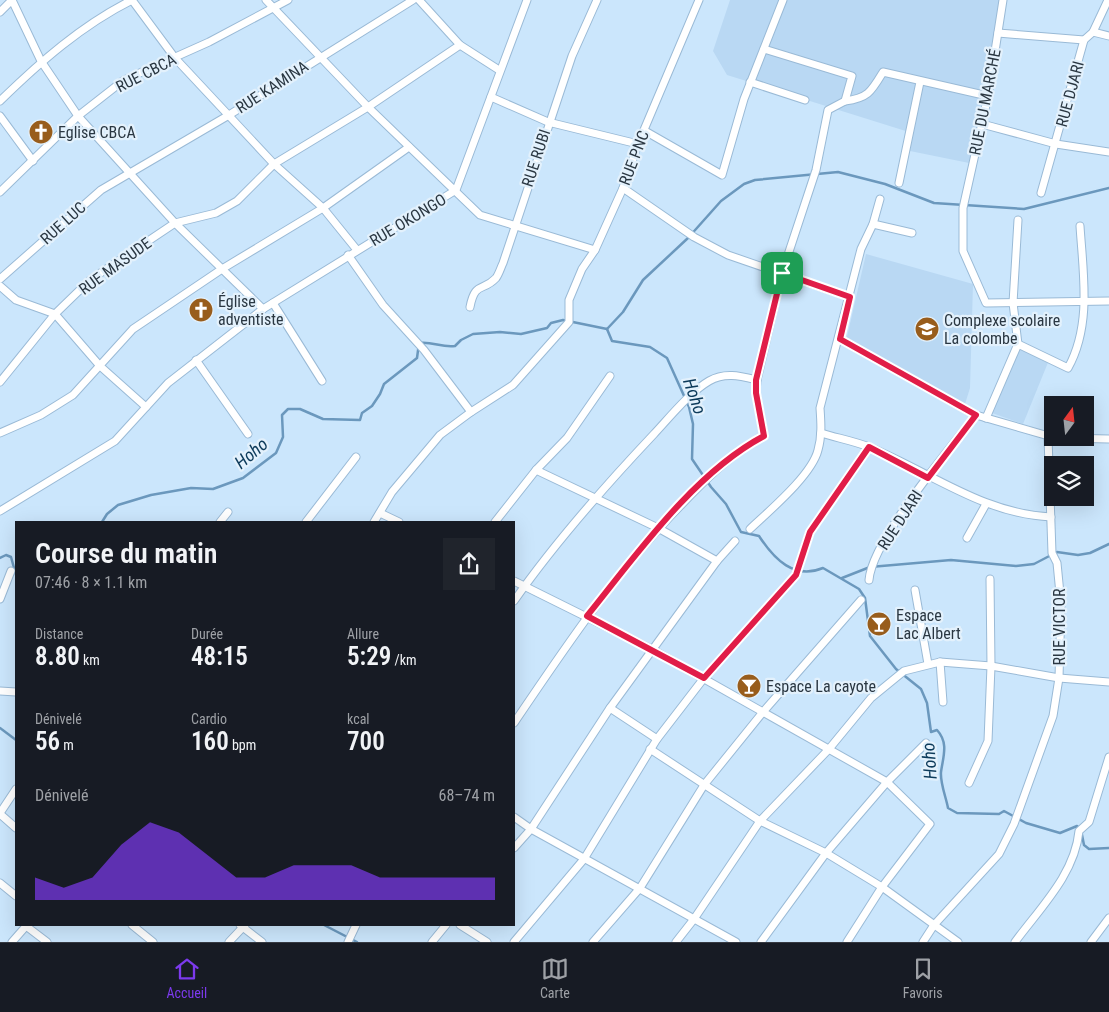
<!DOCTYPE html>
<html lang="fr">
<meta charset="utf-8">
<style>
body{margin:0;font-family:"Roboto Condensed",sans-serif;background:#20242c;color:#f1f3f6;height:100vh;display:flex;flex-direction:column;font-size:19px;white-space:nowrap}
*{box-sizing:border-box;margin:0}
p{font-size:16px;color:#9ea1a6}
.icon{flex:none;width:28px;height:28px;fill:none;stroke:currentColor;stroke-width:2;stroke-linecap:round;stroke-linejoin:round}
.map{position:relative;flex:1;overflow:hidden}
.side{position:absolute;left:15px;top:521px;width:500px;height:405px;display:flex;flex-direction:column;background:#171b24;border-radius:0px;box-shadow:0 5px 20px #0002}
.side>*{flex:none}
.needle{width:32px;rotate:15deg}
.fabs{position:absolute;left:1044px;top:396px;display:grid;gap:10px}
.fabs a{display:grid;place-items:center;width:50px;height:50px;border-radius:0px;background:#171b24;box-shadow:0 5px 20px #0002;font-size:25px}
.pin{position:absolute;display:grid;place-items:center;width:42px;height:42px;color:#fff;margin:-21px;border-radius:10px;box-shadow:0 2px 8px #0006}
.round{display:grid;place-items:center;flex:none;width:52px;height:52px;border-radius:0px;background:#20242c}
.head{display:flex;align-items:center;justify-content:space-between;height:85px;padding:0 20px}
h1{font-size:28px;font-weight:600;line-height:38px}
.stats{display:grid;grid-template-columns:repeat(3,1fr);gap:8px;height:85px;padding:5px 20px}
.stats div{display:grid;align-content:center}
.stats b{font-size:25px;font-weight:600}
.stats small{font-size:14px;font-weight:400}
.stats p{font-size:14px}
.chart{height:140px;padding:10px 20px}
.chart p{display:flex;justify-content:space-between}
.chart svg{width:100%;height:90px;margin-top:5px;fill:#7c3aed;opacity:.7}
.dock{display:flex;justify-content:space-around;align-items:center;height:70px;border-top:1px solid #363941;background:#171b24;font-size:14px;color:#9ea1a6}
.dock a{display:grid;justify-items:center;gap:2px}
.dock .selected{color:#7c3aed}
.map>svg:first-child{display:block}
.built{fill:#b9d8f3}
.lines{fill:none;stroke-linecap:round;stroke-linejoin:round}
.stream{stroke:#6b98bd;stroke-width:2.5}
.minor-casing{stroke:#9abad6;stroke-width:9}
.minor{stroke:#fff;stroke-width:7}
.route-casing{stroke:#fff;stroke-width:10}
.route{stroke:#e11d48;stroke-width:6}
.labels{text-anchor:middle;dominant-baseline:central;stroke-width:4.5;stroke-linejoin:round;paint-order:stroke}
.street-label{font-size:16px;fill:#2a3742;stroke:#e3f1fc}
.poi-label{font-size:16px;fill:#2a3742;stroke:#e3f1fc;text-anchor:start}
.water-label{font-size:18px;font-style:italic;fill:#0d3b5b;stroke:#e3f1fc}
</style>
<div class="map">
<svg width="1109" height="942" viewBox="0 0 1109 942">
<rect width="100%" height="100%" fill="#cbe6fc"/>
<!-- built -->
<g class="built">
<path d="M730,0H1000L974,164L910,151L912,133L727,75L713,51Z"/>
<path d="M866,254L973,284L970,388L965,404L846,341Z"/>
<path d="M1020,347L1049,360L1023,424L992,413Z"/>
</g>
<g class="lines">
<!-- stream -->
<g class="stream">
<path d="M607,329L612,341L650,347L667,358L689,407L693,424L692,459L711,487L726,504L741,532L759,536C774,559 794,580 823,568L859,589L865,598L870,636L896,669L921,689L927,703L931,732L937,730C949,743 943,757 941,772C940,783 946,797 948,808L957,813L999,814L1004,811L1026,823L1060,833L1077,826L1081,830L1084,845L1089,849L1109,848"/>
<path d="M607,329L623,312L643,280L688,238L721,201L744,184L755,180L838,172L885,184L934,203L1024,209L1109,188"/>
<path d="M102,522L107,514L118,505L151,495L191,488L213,489L243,478L276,453L283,437L282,415L288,409H300L323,419L360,420L362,413L372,406L380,394L384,384L417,358L419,343C432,341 442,348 455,346L461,340L473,334L500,332L521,334L547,328L551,323L563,320L607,329"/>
<path d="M0,558L6,555L11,557L16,575"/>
<path d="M842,578L870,567L951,560L1016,566L1034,564L1057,552L1078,555L1090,553L1109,544"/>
<path d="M0,728L16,740"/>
<path d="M324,925L357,942"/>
</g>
<defs>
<g id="minor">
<path d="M12,0L41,61L78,116L175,223L263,309"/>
<path d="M132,0L175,58L274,164L323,208L357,250"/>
<path d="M266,0L368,107L480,215L595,250"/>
<path d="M419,0L460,45L499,70"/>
<path d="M1003,0L988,96L963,208V251L986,303L1109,301"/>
<path d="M0,12L12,0"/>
<path d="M1093,32L1109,36"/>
<path d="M998,33L1084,40"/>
<path d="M750,82L805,100"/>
<path d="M491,97L548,122L638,144"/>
<path d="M0,101C40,62 82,25 132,0"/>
<path d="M845,101C868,98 871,92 883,72L988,96"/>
<path d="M0,116L33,161"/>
<path d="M982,124L1056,144L1109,152"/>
<path d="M645,131L722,175L744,99L783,0"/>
<path d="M899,183L920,82"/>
<path d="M623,188L694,237L728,255L850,297"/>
<path d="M0,192L78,116L124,80L209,42L288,0"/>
<path d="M1041,193L1084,40L1093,32L1108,0"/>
<path d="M873,224L912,233"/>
<path d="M348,255L383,305L424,350L471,412"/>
<path d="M0,279L101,190L229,115L413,0"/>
<path d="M0,286L16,300L55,314L100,366L146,407"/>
<path d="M273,303L322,381"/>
<path d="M470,307C475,281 483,292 496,278C499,274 501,267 503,263L572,56L597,0"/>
<path d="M840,339L976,415L1052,437"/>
<path d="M1018,344L1068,368C1092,325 1083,273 1080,226"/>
<path d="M196,360L248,434"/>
<path d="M0,382L55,314L90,280L175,223L216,213L237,201L274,164L368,107L460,45"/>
<path d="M986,418L1018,344L1013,303L1018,220"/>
<path d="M0,433L41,415L73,395L133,329L222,269L323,208L409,147"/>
<path d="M821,433C837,438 854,441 869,447C930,472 983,514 1051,517"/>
<path d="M1063,438L1109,439"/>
<path d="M536,470L658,528L717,561"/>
<path d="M0,511L115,441L168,383L263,309L456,190L527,0"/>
<path d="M380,513L399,522"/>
<path d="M220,522L228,512"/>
<path d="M306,522L356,457"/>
<path d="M374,522L392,492L440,435L471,412L513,385L569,322V300L582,269L595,250L623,188L638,144L699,0"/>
<path d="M495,522L536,470L567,438L610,376"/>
<path d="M750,529C769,511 812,475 818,450C822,436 821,422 820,408L861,249L873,224L880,199"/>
<path d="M967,538L986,504"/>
<path d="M869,580C872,540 949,450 976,415"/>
<path d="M514,581L653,650L887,782L930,824L882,887L847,942"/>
<path d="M915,590L928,664"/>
<path d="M0,599L11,571"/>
<path d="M514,601C556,541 604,487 654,434C669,418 690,392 709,381C725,372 740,376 757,380"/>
<path d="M940,662L943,702"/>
<path d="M0,691L16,692"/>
<path d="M610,708L657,739"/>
<path d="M514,723C566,646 617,570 683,503C708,477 732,453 764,436L756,393L757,380L782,273L816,170L828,110L845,101L852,76L764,49"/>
<path d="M650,749L760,821L826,853L882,887L958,942"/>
<path d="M969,783L988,741L991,666L990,579"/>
<path d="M0,813L16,789"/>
<path d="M0,814L16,828"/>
<path d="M514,817L531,829L736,942"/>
<path d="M514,848L531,829L610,708L717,561L735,541"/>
<path d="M0,883L16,896"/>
<path d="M132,925L153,942"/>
<path d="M240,925L262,942"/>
<path d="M460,925L487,942"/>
<path d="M26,926L47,942"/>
<path d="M12,942L27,925"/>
<path d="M229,942L245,925"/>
<path d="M348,942L356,925"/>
<path d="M432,942L446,925"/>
<path d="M514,942L584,859L657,739L704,678L796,575L810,532L869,447"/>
<path d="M593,942L640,888L704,785L763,712L861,600"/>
<path d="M676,942L694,919L760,821L829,749L871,698L904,671L940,662L991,666L1059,678L1109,682"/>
<path d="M761,942L826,853L887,782L926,743"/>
<path d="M923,942L934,925L999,854L1014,824L1053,716L1059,678L1061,604L1057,563L1052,553L1048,437"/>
<path d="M1015,942C1040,908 1075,874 1079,831L1089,822L1109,757"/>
<path d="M1091,942L1109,918"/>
</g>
</defs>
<!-- minor casing -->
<use href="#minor" class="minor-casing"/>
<!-- minor -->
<use href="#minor" class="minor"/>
</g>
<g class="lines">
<defs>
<path id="route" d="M782,273L850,297L840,339L976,415L928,478L869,447L810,532L796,575L704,678L587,616C637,554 694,473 764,436L756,393V380Z"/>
</defs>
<!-- route casing -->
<use href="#route" class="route-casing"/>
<!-- route -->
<use href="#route" class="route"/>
</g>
<!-- icons -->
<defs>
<symbol id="church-disc" viewBox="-11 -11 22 22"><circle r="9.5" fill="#985d1c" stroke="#e3f1fc"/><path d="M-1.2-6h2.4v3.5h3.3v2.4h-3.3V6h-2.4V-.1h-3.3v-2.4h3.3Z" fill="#fff"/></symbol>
<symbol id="school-disc" viewBox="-11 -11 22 22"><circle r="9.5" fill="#985d1c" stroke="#e3f1fc"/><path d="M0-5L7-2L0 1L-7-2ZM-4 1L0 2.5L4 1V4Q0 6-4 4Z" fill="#fff"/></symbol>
<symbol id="bar-disc" viewBox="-11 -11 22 22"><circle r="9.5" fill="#985d1c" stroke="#e3f1fc"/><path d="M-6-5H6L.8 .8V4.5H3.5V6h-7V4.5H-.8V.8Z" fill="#fff"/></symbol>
</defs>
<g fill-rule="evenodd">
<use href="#church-disc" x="27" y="118" width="28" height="28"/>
<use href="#church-disc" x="187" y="296" width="28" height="28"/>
<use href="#school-disc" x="913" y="315" width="28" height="28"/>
<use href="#bar-disc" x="865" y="610" width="28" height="28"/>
<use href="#bar-disc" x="735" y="672" width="28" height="28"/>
</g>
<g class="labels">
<!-- street labels -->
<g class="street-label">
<text transform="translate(146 73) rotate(-27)">RUE CBCA</text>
<text transform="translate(272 87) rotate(-33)">RUE KAMINA</text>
<text transform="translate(1070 94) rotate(-75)">RUE DJARI</text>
<text transform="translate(985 102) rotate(-79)">RUE DU MARCHÉ</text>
<text transform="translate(536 158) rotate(-72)">RUE RUBI</text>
<text transform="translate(634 158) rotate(-69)">RUE PNC</text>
<text transform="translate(408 220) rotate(-31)">RUE OKONGO</text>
<text transform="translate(63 223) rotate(-42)">RUE LUC</text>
<text transform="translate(115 266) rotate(-36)">RUE MASUDE</text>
<text transform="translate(900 520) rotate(-57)">RUE DJARI</text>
<text transform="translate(1059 627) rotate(-90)">RUE VICTOR</text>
</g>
<!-- poi labels -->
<g class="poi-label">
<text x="58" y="132">Eglise CBCA</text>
<text x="218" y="301">Église<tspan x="218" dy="18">adventiste</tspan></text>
<text x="944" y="320">Complexe scolaire<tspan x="944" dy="18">La colombe</tspan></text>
<text x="896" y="615">Espace<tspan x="896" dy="18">Lac Albert</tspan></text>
<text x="766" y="686">Espace La cayote</text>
</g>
<!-- water labels -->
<g class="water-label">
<text transform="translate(695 396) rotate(71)">Hoho</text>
<text transform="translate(251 453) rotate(-40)">Hoho</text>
<text transform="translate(929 761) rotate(-94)">Hoho</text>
</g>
</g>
</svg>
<div class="fabs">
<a><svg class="needle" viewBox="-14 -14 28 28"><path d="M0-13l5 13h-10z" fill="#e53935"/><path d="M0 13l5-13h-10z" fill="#9ea1a6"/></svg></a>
<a><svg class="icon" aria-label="layers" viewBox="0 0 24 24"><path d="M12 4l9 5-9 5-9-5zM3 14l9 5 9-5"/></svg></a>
</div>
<div class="pin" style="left:782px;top:273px;background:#1e9e55"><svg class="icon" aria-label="arrive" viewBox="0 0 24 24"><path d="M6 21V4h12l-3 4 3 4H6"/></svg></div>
<section class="side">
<div class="head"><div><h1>Course du matin</h1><p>07:46 · 8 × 1.1 km</p></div><a class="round"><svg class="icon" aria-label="share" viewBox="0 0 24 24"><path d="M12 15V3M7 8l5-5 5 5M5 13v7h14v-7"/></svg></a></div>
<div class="stats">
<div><p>Distance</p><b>8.80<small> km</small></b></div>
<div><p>Durée</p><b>48:15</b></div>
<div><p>Allure</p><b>5:29<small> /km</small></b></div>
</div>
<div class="stats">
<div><p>Dénivelé</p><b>56<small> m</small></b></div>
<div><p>Cardio</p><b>160<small> bpm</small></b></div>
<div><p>kcal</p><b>700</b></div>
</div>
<div class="chart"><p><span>Dénivelé</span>68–74 m</p>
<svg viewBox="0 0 160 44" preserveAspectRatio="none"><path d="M0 44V33L10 38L20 33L30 17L40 6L50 11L60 22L70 33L80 33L90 27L100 27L110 27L120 33L130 33L140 33L150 33L160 33V44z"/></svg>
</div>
</section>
</div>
<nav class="dock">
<a class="selected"><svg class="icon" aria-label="home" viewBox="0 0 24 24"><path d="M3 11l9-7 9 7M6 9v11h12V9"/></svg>Accueil</a>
<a><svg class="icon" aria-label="map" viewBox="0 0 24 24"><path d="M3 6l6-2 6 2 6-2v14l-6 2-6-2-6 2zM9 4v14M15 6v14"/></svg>Carte</a>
<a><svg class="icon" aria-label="saved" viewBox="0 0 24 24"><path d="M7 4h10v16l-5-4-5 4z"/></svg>Favoris</a>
</nav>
